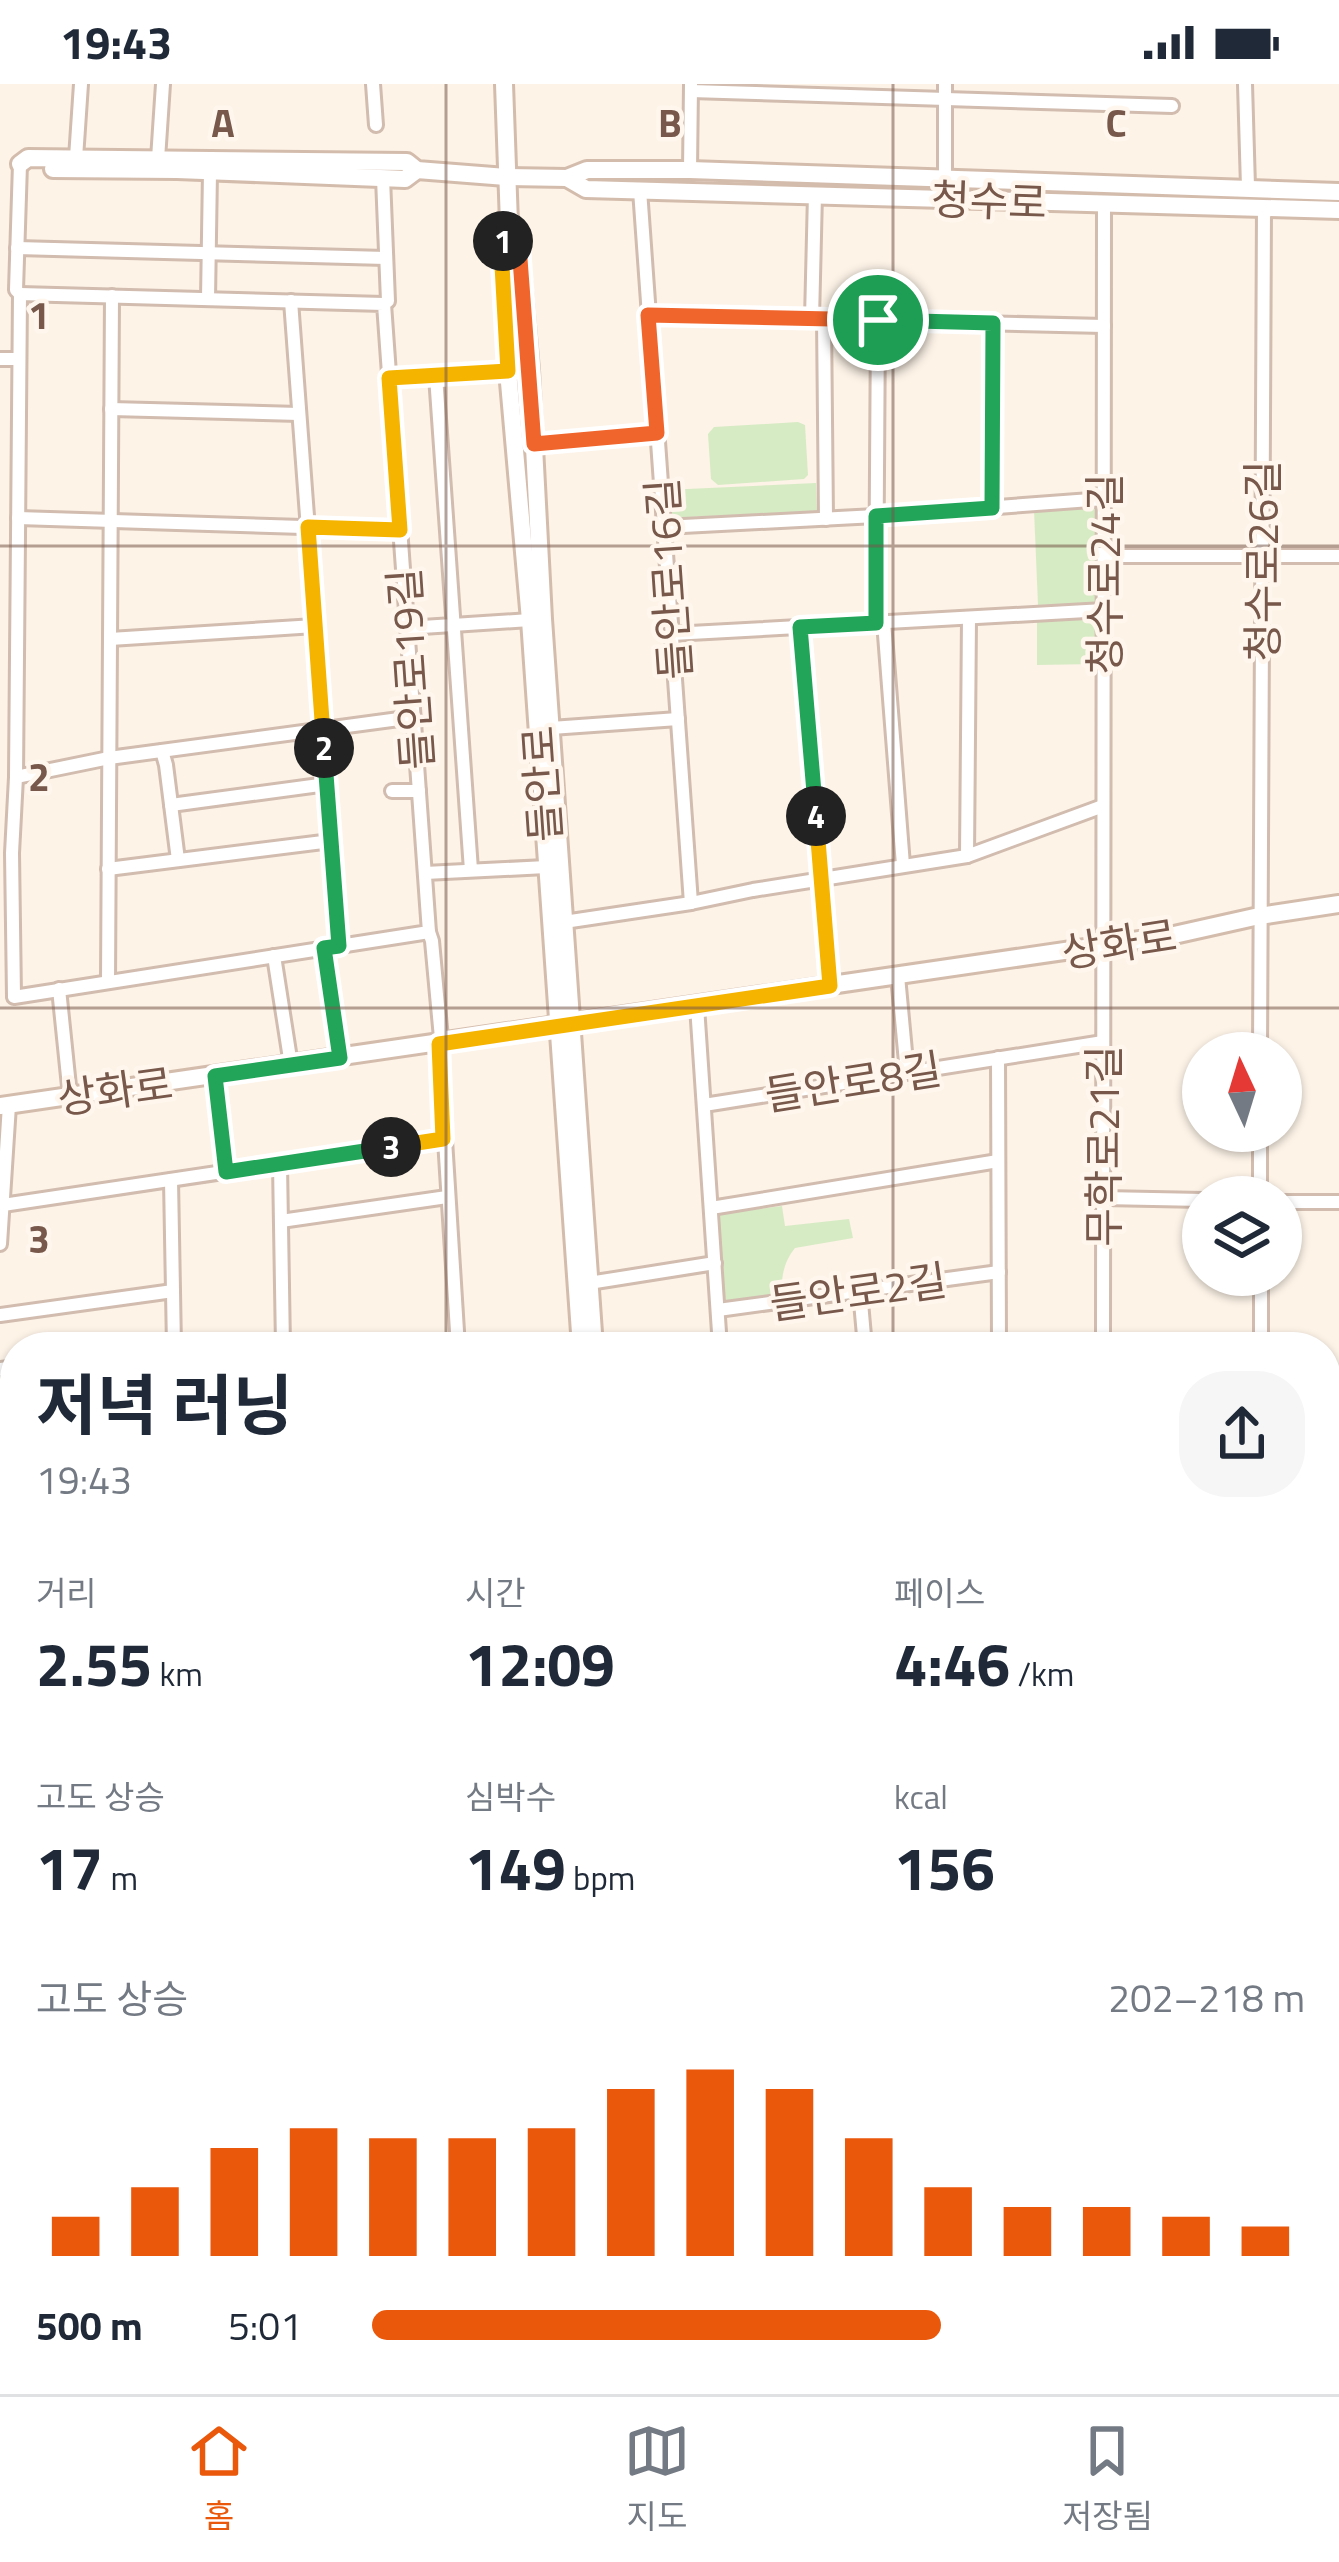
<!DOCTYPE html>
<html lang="ko">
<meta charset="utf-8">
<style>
body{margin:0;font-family:"Titillium Web","Noto Sans KR",sans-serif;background:#f6f6f7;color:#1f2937;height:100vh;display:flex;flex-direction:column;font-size:45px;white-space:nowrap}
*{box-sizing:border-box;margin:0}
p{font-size:39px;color:#747a83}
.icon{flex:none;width:66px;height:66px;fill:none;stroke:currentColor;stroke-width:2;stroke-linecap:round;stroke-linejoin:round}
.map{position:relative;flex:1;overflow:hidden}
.drawer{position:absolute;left:0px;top:1248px;width:1341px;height:1062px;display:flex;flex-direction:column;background:#fff;border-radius:48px 48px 0 0;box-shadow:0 3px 9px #0004}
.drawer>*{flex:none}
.needle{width:78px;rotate:356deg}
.fabs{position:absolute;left:1182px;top:948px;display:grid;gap:24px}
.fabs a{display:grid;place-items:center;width:120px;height:120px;border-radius:50%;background:#fff;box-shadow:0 3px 9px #0004;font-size:60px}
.pin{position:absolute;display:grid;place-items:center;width:102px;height:102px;color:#fff;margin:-51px;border:6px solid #fff;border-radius:50%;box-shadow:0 3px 12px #0007}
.km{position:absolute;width:60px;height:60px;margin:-30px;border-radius:50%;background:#222;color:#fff;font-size:33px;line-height:60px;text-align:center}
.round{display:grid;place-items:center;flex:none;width:126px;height:126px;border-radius:48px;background:#f6f6f7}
.head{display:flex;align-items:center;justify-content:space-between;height:204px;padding:0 36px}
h1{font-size:66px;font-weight:700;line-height:90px}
.figures{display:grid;grid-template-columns:repeat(3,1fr);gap:18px;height:204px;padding:12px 36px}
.figures div{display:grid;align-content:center}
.figures b{font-size:60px;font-weight:700}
.figures small{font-size:33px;font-weight:400}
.figures p{font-size:33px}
.chart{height:336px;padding:24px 36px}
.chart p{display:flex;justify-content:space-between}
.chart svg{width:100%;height:216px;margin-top:12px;stroke:#ea580c;stroke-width:6}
ul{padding:0 36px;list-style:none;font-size:39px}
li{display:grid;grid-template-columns:192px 144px 1fr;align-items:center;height:90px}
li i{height:30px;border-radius:15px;background:#ea580c}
.status{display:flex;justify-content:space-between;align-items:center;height:84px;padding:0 60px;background:#fff;direction:ltr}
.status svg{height:33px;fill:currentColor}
.dock{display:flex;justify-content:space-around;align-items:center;height:168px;border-top:3px solid #e0e1e3;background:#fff;font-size:33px;color:#747a83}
.dock a{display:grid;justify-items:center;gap:6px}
.dock .current{color:#ea580c}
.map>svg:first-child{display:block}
.green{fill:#d6ebc4}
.water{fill:#bae3e7;stroke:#a0d4d9;stroke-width:3}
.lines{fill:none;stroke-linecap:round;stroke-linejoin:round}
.street-casing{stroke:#d1bcaf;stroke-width:18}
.secondary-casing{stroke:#d4bcac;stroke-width:22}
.street{stroke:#fff;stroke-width:12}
.secondary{stroke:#fff;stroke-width:16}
.split-1-casing{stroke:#fff;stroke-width:24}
.split-2-casing{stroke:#fff;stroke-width:24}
.split-3-casing{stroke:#fff;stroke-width:24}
.split-4-casing{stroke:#fff;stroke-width:24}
.split-5-casing{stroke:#fff;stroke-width:24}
.split-1{stroke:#f0652b;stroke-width:15}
.split-2{stroke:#f5b400;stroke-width:15}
.split-3{stroke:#22a559;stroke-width:15}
.split-4{stroke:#f5b400;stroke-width:15}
.split-5{stroke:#22a559;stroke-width:15}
.grid{fill:none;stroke:#77584a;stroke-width:3;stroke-opacity:0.55}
.labels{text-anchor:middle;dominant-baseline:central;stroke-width:9;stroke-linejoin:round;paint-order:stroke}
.street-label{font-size:42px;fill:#77584a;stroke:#fff7ed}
.grid-label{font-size:39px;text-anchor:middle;font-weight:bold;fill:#77584a;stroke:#fff7ed;stroke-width:9;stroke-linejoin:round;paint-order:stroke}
</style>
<div class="status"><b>19:43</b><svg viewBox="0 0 49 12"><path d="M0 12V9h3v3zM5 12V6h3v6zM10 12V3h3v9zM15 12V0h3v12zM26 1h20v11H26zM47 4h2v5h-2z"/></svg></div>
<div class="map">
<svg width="1339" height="2310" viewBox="0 0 1339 2310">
<rect width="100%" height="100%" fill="#fdf3e7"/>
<!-- green -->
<g class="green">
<path d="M798,338L805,341L808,391L804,395L718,401L711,395L708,350L714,343Z"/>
<path d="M816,399L817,427L667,434L665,406Z"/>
<path d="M1095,423L1099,519L1038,521L1034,426Z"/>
<path d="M1095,535L1096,580L1037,581V536Z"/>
<path d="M782,1122L785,1142L849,1135L853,1154L795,1164C783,1179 781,1194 782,1213L721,1223L716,1130Z"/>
<path d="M1339,1815V2052L1326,2046V1829Z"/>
<path d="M15,1938V2295H257L255,2310H0V1952L11,1949Z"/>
<path d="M561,2295H886L935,2300L973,2310H458Z"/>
</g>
<!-- water -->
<g class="water">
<path d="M292,2295H561L458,2310H292Z"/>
<path d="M886,2295H1289L1284,2310H973L935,2300Z"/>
</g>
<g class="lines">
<defs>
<g id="street">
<path d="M373,0L376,41"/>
<path d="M945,0V96"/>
<path d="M1245,0L1248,103"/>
<path d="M691,7L1172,22"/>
<path d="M76,74L81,0"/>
<path d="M158,75L163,0"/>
<path d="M690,86L691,1"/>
<path d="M383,94L388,217L384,220"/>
<path d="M640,106L691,819"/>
<path d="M17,164L386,174"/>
<path d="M20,210L384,220L429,848L14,913L12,769L16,693Z"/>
<path d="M20,210L16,206L20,80"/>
<path d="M208,215L210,88"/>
<path d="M291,217L339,862"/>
<path d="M648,231L1104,242"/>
<path d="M812,235L815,110"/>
<path d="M824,235L826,435"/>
<path d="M0,275H19"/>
<path d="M436,292L471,786"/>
<path d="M389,294L508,287"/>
<path d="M111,325L299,330"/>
<path d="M534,360L657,349"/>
<path d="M991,424L993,239"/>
<path d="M18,434L400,446"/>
<path d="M664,443L876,432L1104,415"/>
<path d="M1104,472H1339"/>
<path d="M884,538L903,781"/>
<path d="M876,539L878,236"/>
<path d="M800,543L830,902"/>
<path d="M407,544L530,536"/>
<path d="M672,550L1104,526"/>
<path d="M110,555L315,542"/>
<path d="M551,644L678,635"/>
<path d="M162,667L166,681L178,776"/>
<path d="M16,693L109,674L414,633"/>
<path d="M392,707H419"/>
<path d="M171,721L327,700"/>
<path d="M967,772L969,534"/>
<path d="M108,785L331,757"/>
<path d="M425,789L546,783"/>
<path d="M564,838L691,819L753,806L967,772L1103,722"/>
<path d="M429,848L432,857L441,954L439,960L458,1263"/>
<path d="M324,864L340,974"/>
<path d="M274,872L291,981"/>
<path d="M898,892L907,989"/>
<path d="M108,897L112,212"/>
<path d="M59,905L70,1012"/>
<path d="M697,922L720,1263"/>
<path d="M1260,969L1264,123"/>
<path d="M998,974L999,1263"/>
<path d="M215,991L226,1088"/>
<path d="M704,1021L1103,958"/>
<path d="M1260,1047V1113"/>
<path d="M280,1080L283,1263"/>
<path d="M171,1096L174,1263"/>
<path d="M1103,1114L1203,1116"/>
<path d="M1281,1118H1339"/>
<path d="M3,1121L443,1055"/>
<path d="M711,1124L998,1077"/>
<path d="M281,1137L447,1113"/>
<path d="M0,1160L9,1021"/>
<path d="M1261,1191V1263"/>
<path d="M589,1199L715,1179"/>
<path d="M860,1207L865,1263"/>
<path d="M718,1226L999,1188"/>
<path d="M0,1231L173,1207"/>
<path d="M144,1263L174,1258"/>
<path d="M1103,1263L1104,119"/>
<path d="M0,1285L15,1283"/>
<path d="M0,1337L15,1335"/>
<path d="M1326,1386H1339"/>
<path d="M0,1444L15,1442"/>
<path d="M0,1497L15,1495"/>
<path d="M0,1553L15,1551"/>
<path d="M0,1607L15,1604"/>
<path d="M0,1662L15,1660"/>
<path d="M0,1720L15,1718"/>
<path d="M0,1767L15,1765"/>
<path d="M1326,2085L1339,2089"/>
</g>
<g id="secondary">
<path d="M504,0L509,139L501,164L508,287L530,536L581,1263"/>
<path d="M20,80L28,74L407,78L417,86L506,93L567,94L587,86H690L1339,108"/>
<path d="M53,85L177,86L405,95L417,86"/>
<path d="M567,94L586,105L1339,126"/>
<path d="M509,139L519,162L530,286L543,535L594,1263"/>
<path d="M0,1022L1174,851L1259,832L1339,820"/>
<path d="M1326,1673L1339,1671"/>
<path d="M1326,1701L1339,1699"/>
<path d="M1326,1797L1339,1784"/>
<path d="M0,1887L15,1885"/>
<path d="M0,1916L15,1914"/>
<path d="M1326,2094L1339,2146"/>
<path d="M1326,2281L1339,2230"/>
<path d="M1315,2310L1321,2295"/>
</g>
</defs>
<!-- street casing -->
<use href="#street" class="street-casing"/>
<!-- secondary casing -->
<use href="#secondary" class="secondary-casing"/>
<!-- street -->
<use href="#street" class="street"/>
<!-- secondary -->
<use href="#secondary" class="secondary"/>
</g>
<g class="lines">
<defs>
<path id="split-1" d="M503,157L509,139L519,162L534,360L657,349L648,231L878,236"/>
<path id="split-2" d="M324,664L308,443L400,446L389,294L508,287L501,164L503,157"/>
<path id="split-3" d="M324,664L339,862L324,864L340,974L215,992L226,1088L391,1063"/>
<path id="split-4" d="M391,1063L443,1055L439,960L830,902L816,732"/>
<path id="split-5" d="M816,732L800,543L876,539V432L992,424L993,239L878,236"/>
</defs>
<!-- split-1 casing -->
<use href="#split-1" class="split-1-casing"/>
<!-- split-2 casing -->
<use href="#split-2" class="split-2-casing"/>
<!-- split-3 casing -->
<use href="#split-3" class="split-3-casing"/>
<!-- split-4 casing -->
<use href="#split-4" class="split-4-casing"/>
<!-- split-5 casing -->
<use href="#split-5" class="split-5-casing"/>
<!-- split-1 -->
<use href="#split-1" class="split-1"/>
<!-- split-2 -->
<use href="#split-2" class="split-2"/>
<!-- split-3 -->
<use href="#split-3" class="split-3"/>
<!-- split-4 -->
<use href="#split-4" class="split-4"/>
<!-- split-5 -->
<use href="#split-5" class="split-5"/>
</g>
<!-- grid -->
<path class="grid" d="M446,0V1263M893,0V1263M0,462H1339M0,924H1339M0,1386H15M1326,1386H1339M0,1848H15M1326,1848H1339M446,2295V2310M893,2295V2310"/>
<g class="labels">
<!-- street labels -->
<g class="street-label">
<text transform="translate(989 116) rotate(2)">청수로</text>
<text transform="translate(1262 477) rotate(-90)">청수로26길</text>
<text transform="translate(1104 490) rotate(-90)">청수로24길</text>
<text transform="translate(668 495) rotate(-94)">들안로16길</text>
<text transform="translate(410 585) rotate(-94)">들안로19길</text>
<text transform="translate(541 700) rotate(-94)">들안로</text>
<text transform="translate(1119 859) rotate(-9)">상화로</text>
<text transform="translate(853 997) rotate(-9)">들안로8길</text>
<text transform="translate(115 1006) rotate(-8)">상화로</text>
<text transform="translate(1103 1062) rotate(-90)">무학로21길</text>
<text transform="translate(858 1207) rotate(-8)">들안로2길</text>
</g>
</g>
<g class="grid-label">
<text x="223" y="53">A</text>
<text x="670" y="53">B</text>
<text x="1116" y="53">C</text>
<text x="39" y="245">1</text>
<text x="39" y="707">2</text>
<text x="39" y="1169">3</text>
</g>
</svg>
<div class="fabs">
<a><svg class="needle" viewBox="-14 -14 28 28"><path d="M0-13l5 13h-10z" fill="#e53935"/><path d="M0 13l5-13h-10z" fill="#747a83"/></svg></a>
<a><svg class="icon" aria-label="layers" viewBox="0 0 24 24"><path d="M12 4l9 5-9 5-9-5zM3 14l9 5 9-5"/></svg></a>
</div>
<div class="pin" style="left:878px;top:236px;background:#1e9e55"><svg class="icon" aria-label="arrive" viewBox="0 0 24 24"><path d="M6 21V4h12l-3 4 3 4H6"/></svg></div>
<b class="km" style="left:503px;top:157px">1</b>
<b class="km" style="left:324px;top:664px">2</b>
<b class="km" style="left:391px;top:1063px">3</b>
<b class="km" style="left:816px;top:732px">4</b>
<section class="drawer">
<div class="head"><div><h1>저녁 러닝</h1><p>19:43</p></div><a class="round"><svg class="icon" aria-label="share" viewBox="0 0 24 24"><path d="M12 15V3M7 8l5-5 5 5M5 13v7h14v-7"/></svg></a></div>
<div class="figures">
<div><p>거리</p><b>2.55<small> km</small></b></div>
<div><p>시간</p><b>12:09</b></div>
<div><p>페이스</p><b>4:46<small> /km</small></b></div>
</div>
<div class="figures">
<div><p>고도 상승</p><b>17<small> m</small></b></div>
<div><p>심박수</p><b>149<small> bpm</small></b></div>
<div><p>kcal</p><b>156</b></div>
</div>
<div class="chart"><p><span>고도 상승</span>202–218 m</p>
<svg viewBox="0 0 160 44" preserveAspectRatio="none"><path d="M5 44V36M15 44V30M25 44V22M35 44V18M45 44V20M55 44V20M65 44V18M75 44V10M85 44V6M95 44V10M105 44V20M115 44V30M125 44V34M135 44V34M145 44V36M155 44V38"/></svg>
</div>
<ul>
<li><b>500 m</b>5:01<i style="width:61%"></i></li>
</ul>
</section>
</div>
<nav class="dock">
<a class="current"><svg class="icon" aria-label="home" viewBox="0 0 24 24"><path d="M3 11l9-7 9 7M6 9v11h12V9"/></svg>홈</a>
<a><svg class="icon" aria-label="map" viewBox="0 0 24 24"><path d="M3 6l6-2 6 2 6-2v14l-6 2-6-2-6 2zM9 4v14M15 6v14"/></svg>지도</a>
<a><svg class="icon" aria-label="saved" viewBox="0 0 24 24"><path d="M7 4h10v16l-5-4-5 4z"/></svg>저장됨</a>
</nav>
